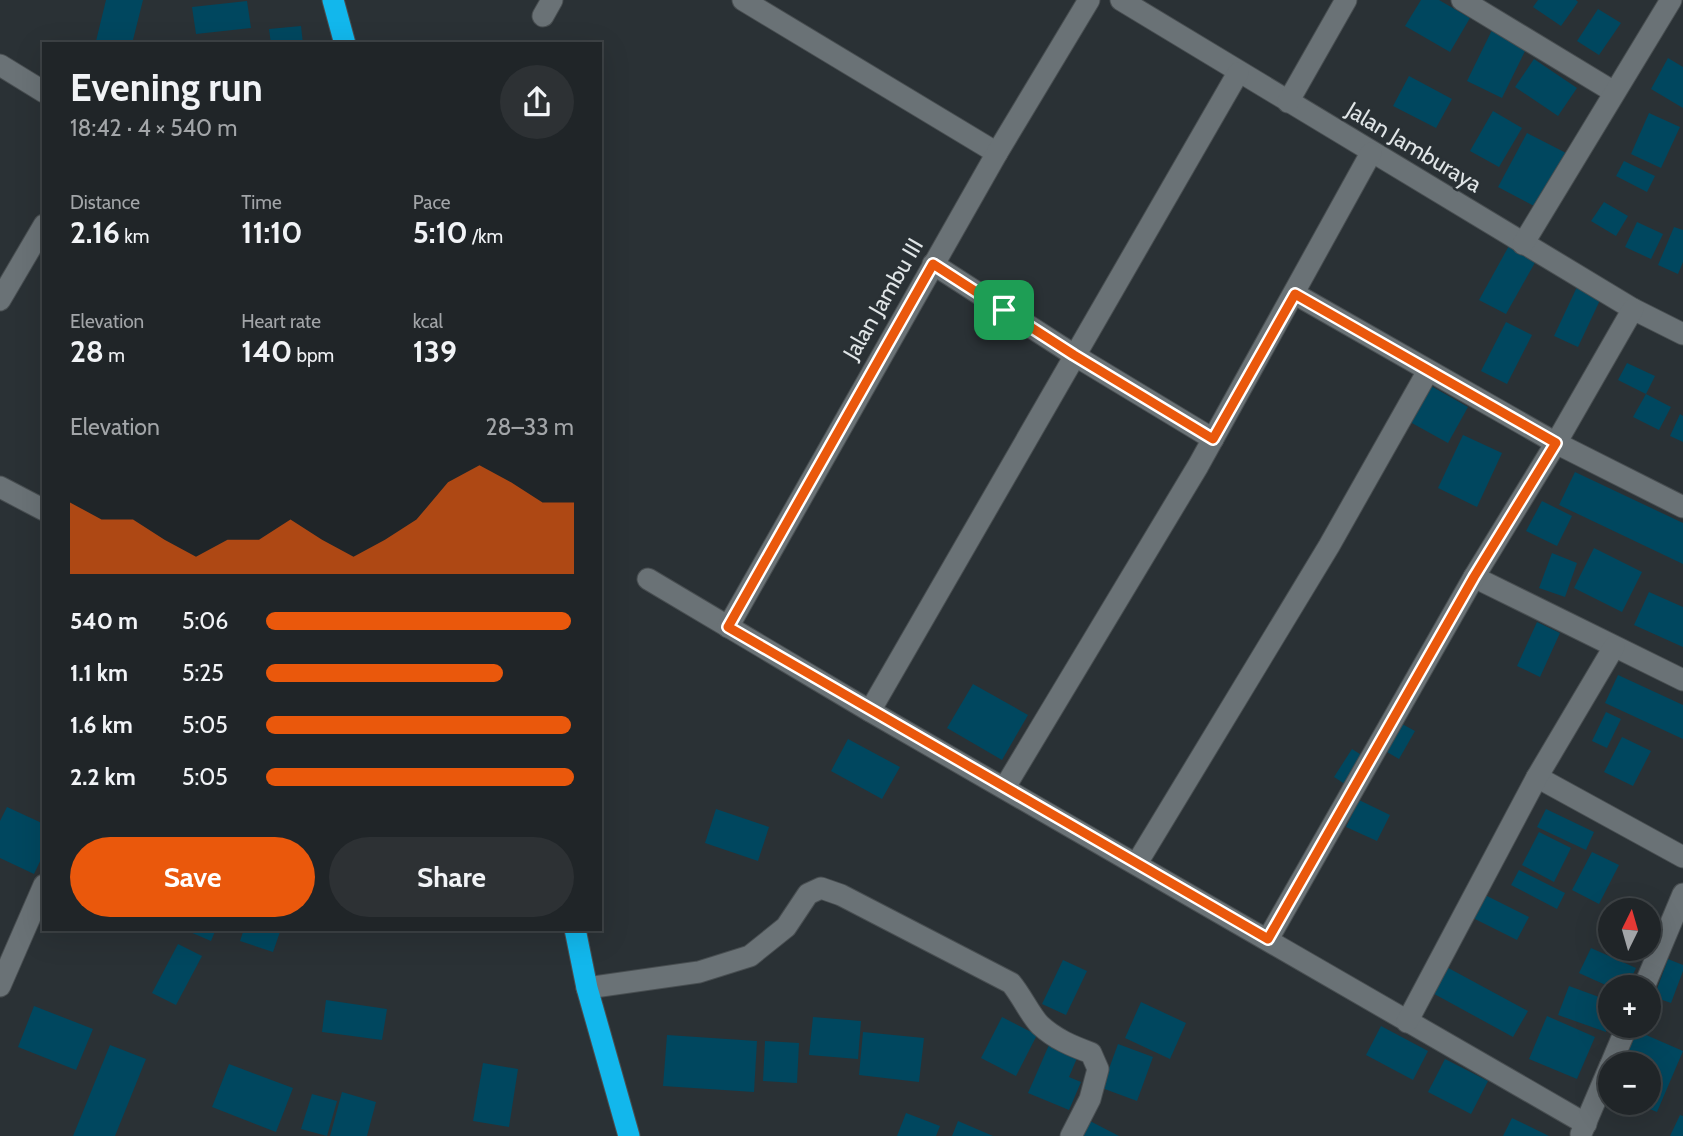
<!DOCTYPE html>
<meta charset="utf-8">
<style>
body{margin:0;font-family:Cabin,sans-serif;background:#2d3134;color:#f1f3f6;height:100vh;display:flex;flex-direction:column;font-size:26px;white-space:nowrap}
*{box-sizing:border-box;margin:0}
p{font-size:23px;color:#a2a5a8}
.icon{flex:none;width:38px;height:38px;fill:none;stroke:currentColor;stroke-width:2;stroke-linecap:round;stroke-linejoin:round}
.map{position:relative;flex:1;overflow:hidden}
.panel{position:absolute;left:42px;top:42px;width:560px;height:889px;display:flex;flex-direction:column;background:#202528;border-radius:0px;box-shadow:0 7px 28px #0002,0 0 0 2px #3d4245}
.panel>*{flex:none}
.needle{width:46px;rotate:5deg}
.controls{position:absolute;left:1598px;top:898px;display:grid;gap:14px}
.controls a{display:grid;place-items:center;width:63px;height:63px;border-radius:50%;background:#202528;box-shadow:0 7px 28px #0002,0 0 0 2px #3d4245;font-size:35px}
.pin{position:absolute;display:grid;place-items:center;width:60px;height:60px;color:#fff;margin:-30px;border-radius:14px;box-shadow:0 4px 10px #0006}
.round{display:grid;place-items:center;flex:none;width:74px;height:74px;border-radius:37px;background:#2d3134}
.overview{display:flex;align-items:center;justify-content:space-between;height:119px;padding:0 28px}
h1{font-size:38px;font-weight:700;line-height:52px}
.figures{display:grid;grid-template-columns:repeat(3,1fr);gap:10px;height:119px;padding:7px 28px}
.figures div{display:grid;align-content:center}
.figures b{font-size:30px;font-weight:700}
.figures small{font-size:19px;font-weight:400}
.figures p{font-size:19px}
.chart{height:196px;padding:14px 28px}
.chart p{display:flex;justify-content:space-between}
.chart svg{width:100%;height:126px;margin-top:7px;fill:#ea580c;opacity:.7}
.button{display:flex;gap:14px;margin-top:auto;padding:14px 28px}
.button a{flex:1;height:80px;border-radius:42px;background:#ea580c;color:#fff;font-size:28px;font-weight:700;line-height:80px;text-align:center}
.button a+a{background:#2d3134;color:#f1f3f6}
ul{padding:0 28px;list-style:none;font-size:23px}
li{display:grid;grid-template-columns:112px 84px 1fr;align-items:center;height:52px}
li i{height:18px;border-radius:9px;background:#ea580c}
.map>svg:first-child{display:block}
.building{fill:#00475f}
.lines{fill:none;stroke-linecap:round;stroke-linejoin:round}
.street-casing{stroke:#484e51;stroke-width:23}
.highway-casing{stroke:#484e51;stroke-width:23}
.street{stroke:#6a7276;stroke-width:21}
.highway{stroke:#12b7ec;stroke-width:21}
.route-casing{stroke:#fff;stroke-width:14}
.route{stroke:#ea580c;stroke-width:9}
.labels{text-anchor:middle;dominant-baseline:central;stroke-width:5;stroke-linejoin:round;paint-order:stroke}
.street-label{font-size:23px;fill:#e0e5e7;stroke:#2a3135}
</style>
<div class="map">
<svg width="1683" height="1136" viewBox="0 0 1683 1136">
<rect width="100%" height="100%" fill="#2a3135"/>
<!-- building -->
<g class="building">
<path d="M106,0H143L132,44L96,41Z"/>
<path d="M1421,0H1439L1470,18L1450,52L1405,26Z"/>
<path d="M1538,0H1576L1578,2L1561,26L1533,7Z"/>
<path d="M247,1L251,28L196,34L192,7Z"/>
<path d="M1598,9L1621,23L1599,55L1577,41Z"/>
<path d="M301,26L303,44H271L269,29Z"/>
<path d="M1492,30L1527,47L1502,98L1467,81Z"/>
<path d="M1668,58L1683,67V108L1651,89Z"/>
<path d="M1534,59L1577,88L1558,116L1515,87Z"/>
<path d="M1409,76L1452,99L1436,128L1393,106Z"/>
<path d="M1493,111L1522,128L1499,167L1470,151Z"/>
<path d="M1649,113L1680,127L1661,168L1631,154Z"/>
<path d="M1527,133L1568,154L1538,208L1498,187Z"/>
<path d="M1624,161L1655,176L1647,192L1616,176Z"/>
<path d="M1604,202L1628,216L1616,236L1591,221Z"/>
<path d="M1637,222L1663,234L1651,259L1625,247Z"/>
<path d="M1674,227L1683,230V262L1678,274L1658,265Z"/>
<path d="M1510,244L1537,259L1506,314L1479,300Z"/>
<path d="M1577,287L1601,298L1578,347L1554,336Z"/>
<path d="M1506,322L1532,335L1507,384L1481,371Z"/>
<path d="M1627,363L1655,376L1646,394L1618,380Z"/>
<path d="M1431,386L1468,407L1448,443L1410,422Z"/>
<path d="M1646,394L1671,407L1659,430L1633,417Z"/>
<path d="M1680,414L1683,416V442L1670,436Z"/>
<path d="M1463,435L1502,453L1477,507L1438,488Z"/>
<path d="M1575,472L1683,523V564L1559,505Z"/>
<path d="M1542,501L1572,516L1557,546L1526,531Z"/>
<path d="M1594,548L1642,572L1622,612L1574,588Z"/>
<path d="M1552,553L1577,563L1565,597L1539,588Z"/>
<path d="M1649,592L1683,607V647L1634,625Z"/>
<path d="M1537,622L1560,633L1540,677L1517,666Z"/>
<path d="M1618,675L1683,705V739L1605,703Z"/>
<path d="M973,684L1028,715L1002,760L947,728Z"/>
<path d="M1606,712L1621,719L1607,748L1592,741Z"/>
<path d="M1402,724L1415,731L1399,759L1387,752Z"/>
<path d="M1622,737L1651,751L1633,786L1604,772Z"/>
<path d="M848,739L900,767L882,799L831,771Z"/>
<path d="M1352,749L1366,758L1348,786L1334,777Z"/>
<path d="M1359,800L1390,815L1377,841L1346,827Z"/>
<path d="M7,807L44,824V853L34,874L0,858V821Z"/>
<path d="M716,809L769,827L758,861L705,843Z"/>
<path d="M1546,809L1594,832L1586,850L1537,827Z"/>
<path d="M1539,832L1571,848L1554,882L1522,865Z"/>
<path d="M1592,852L1619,865L1599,904L1572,890Z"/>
<path d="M1519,870L1565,893L1557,909L1511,885Z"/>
<path d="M1481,893L1529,917L1517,940L1469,916Z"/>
<path d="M183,929H216L211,941Z"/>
<path d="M244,929H281L273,952L240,941Z"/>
<path d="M178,944L202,956L176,1005L152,993Z"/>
<path d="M1591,948L1636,968L1627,987H1610L1579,973Z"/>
<path d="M1668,959L1683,965V971L1671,1003L1654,997Z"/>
<path d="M1063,960L1087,971L1066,1015L1042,1004Z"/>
<path d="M1441,964L1528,1011L1513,1037L1427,990Z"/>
<path d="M1569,986L1610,1001V1021L1606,1032L1558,1015Z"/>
<path d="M326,1000L387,1009L382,1040L322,1032Z"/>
<path d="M1141,1002L1186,1023L1170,1059L1125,1038Z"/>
<path d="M34,1006L93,1029L76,1070L18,1047Z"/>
<path d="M1547,1016L1595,1037L1577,1079L1529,1059Z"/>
<path d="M813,1017L861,1021L858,1059L809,1055Z"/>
<path d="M1002,1017L1037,1035L1016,1076L981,1058Z"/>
<path d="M1381,1026L1428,1051L1413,1080L1366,1055Z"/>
<path d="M1637,1031L1683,1051L1657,1112L1635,1103L1648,1102V1064H1623Z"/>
<path d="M863,1032L924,1038L919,1082L859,1075Z"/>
<path d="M667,1035L757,1041L754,1092L663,1086Z"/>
<path d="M765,1041L799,1043L797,1083L763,1081Z"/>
<path d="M1118,1044L1153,1057L1137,1101L1102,1088Z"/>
<path d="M110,1045L146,1059L115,1136H73Z"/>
<path d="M1049,1045L1077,1058L1069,1077L1081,1082L1069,1110L1028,1093Z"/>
<path d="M1445,1059L1488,1081L1471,1114L1428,1092Z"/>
<path d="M483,1063L518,1069L509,1127L473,1121Z"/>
<path d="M229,1064L293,1088L276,1132L212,1107Z"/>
<path d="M342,1092L376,1102L367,1136H330Z"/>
<path d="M312,1094L337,1101L327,1136L301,1129Z"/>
<path d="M906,1113L940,1126L936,1136H897Z"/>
<path d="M1680,1115L1683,1116V1136H1670Z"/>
<path d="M1512,1118L1549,1136H1503Z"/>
<path d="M1088,1120L1119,1136H1080Z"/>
<path d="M958,1121L993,1136H952Z"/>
</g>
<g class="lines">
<defs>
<g id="street">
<path d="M743,0L997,153"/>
<path d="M1121,0L1633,309L1683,334"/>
<path d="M1462,0L1614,92"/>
<path d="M543,16L552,0"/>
<path d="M0,65L44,92"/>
<path d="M1288,102L1346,0"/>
<path d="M1523,244L1671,0"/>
<path d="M933,264L1074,355L1213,439"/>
<path d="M1295,294L1556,443L1683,507"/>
<path d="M0,300L44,225"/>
<path d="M0,487L44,510"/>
<path d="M1474,577L1683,680"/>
<path d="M648,579L870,711L1586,1124"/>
<path d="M728,627L997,153L1089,0"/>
<path d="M870,711L1238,73"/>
<path d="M1537,777L1683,857"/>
<path d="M1005,787L1198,466L1371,153"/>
<path d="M1137,863L1329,546L1428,371"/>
<path d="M1268,939L1474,577L1556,443L1633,309"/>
<path d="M0,986L44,885"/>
<path d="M1644,987L1683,894"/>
<path d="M587,988L699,972L750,956L786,927L808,894L821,888L841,895L1011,983C1022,996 1030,1015 1040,1025C1055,1039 1072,1046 1091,1053L1098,1069L1090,1099L1071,1136"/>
<path d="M1407,1022L1537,777L1614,647"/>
<path d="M1611,1064L1627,1026"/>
<path d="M1581,1134L1610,1066"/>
</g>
<g id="highway">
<path d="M333,0L345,44"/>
<path d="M575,929L587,988L629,1136"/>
</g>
</defs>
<!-- street casing -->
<use href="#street" class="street-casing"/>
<!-- highway casing -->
<use href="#highway" class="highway-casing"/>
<!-- street -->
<use href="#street" class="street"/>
<!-- highway -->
<use href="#highway" class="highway"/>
</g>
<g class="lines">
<defs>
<path id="route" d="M933,264L1074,355L1213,439L1295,294L1556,443L1474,577L1268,939L728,627Z"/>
</defs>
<!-- route casing -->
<use href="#route" class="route-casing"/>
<!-- route -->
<use href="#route" class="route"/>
</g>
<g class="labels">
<!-- street labels -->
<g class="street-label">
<text transform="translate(1414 147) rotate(31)">Jalan Jamburaya</text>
<text transform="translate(883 299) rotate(-60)">Jalan Jambu III</text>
</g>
</g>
</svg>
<div class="controls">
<a><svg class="needle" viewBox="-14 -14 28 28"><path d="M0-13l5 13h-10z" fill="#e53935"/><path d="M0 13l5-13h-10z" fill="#a2a5a8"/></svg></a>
<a>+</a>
<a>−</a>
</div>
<div class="pin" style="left:1004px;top:310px;background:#1e9e55"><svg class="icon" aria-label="arrive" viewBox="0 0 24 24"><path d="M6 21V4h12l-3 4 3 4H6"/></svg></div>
<section class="panel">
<div class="overview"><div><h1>Evening run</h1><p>18:42 · 4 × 540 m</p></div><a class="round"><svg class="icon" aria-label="share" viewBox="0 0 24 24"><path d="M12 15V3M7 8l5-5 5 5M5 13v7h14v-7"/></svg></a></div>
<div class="figures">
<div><p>Distance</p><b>2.16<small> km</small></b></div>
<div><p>Time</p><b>11:10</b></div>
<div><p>Pace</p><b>5:10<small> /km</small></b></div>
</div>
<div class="figures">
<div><p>Elevation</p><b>28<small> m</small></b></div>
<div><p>Heart rate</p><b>140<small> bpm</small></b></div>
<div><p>kcal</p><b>139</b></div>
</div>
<div class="chart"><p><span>Elevation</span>28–33 m</p>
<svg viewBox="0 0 160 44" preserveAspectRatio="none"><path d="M0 44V19L10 25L20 25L30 32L40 38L50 32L60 32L70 25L80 32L90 38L100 32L110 25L120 12L130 6L140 12L150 19L160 19V44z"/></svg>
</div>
<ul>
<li><b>540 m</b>5:06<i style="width:99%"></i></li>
<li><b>1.1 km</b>5:25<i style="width:77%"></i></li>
<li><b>1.6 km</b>5:05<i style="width:99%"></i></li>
<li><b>2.2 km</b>5:05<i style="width:100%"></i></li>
</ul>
<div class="button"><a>Save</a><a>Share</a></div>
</section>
</div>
